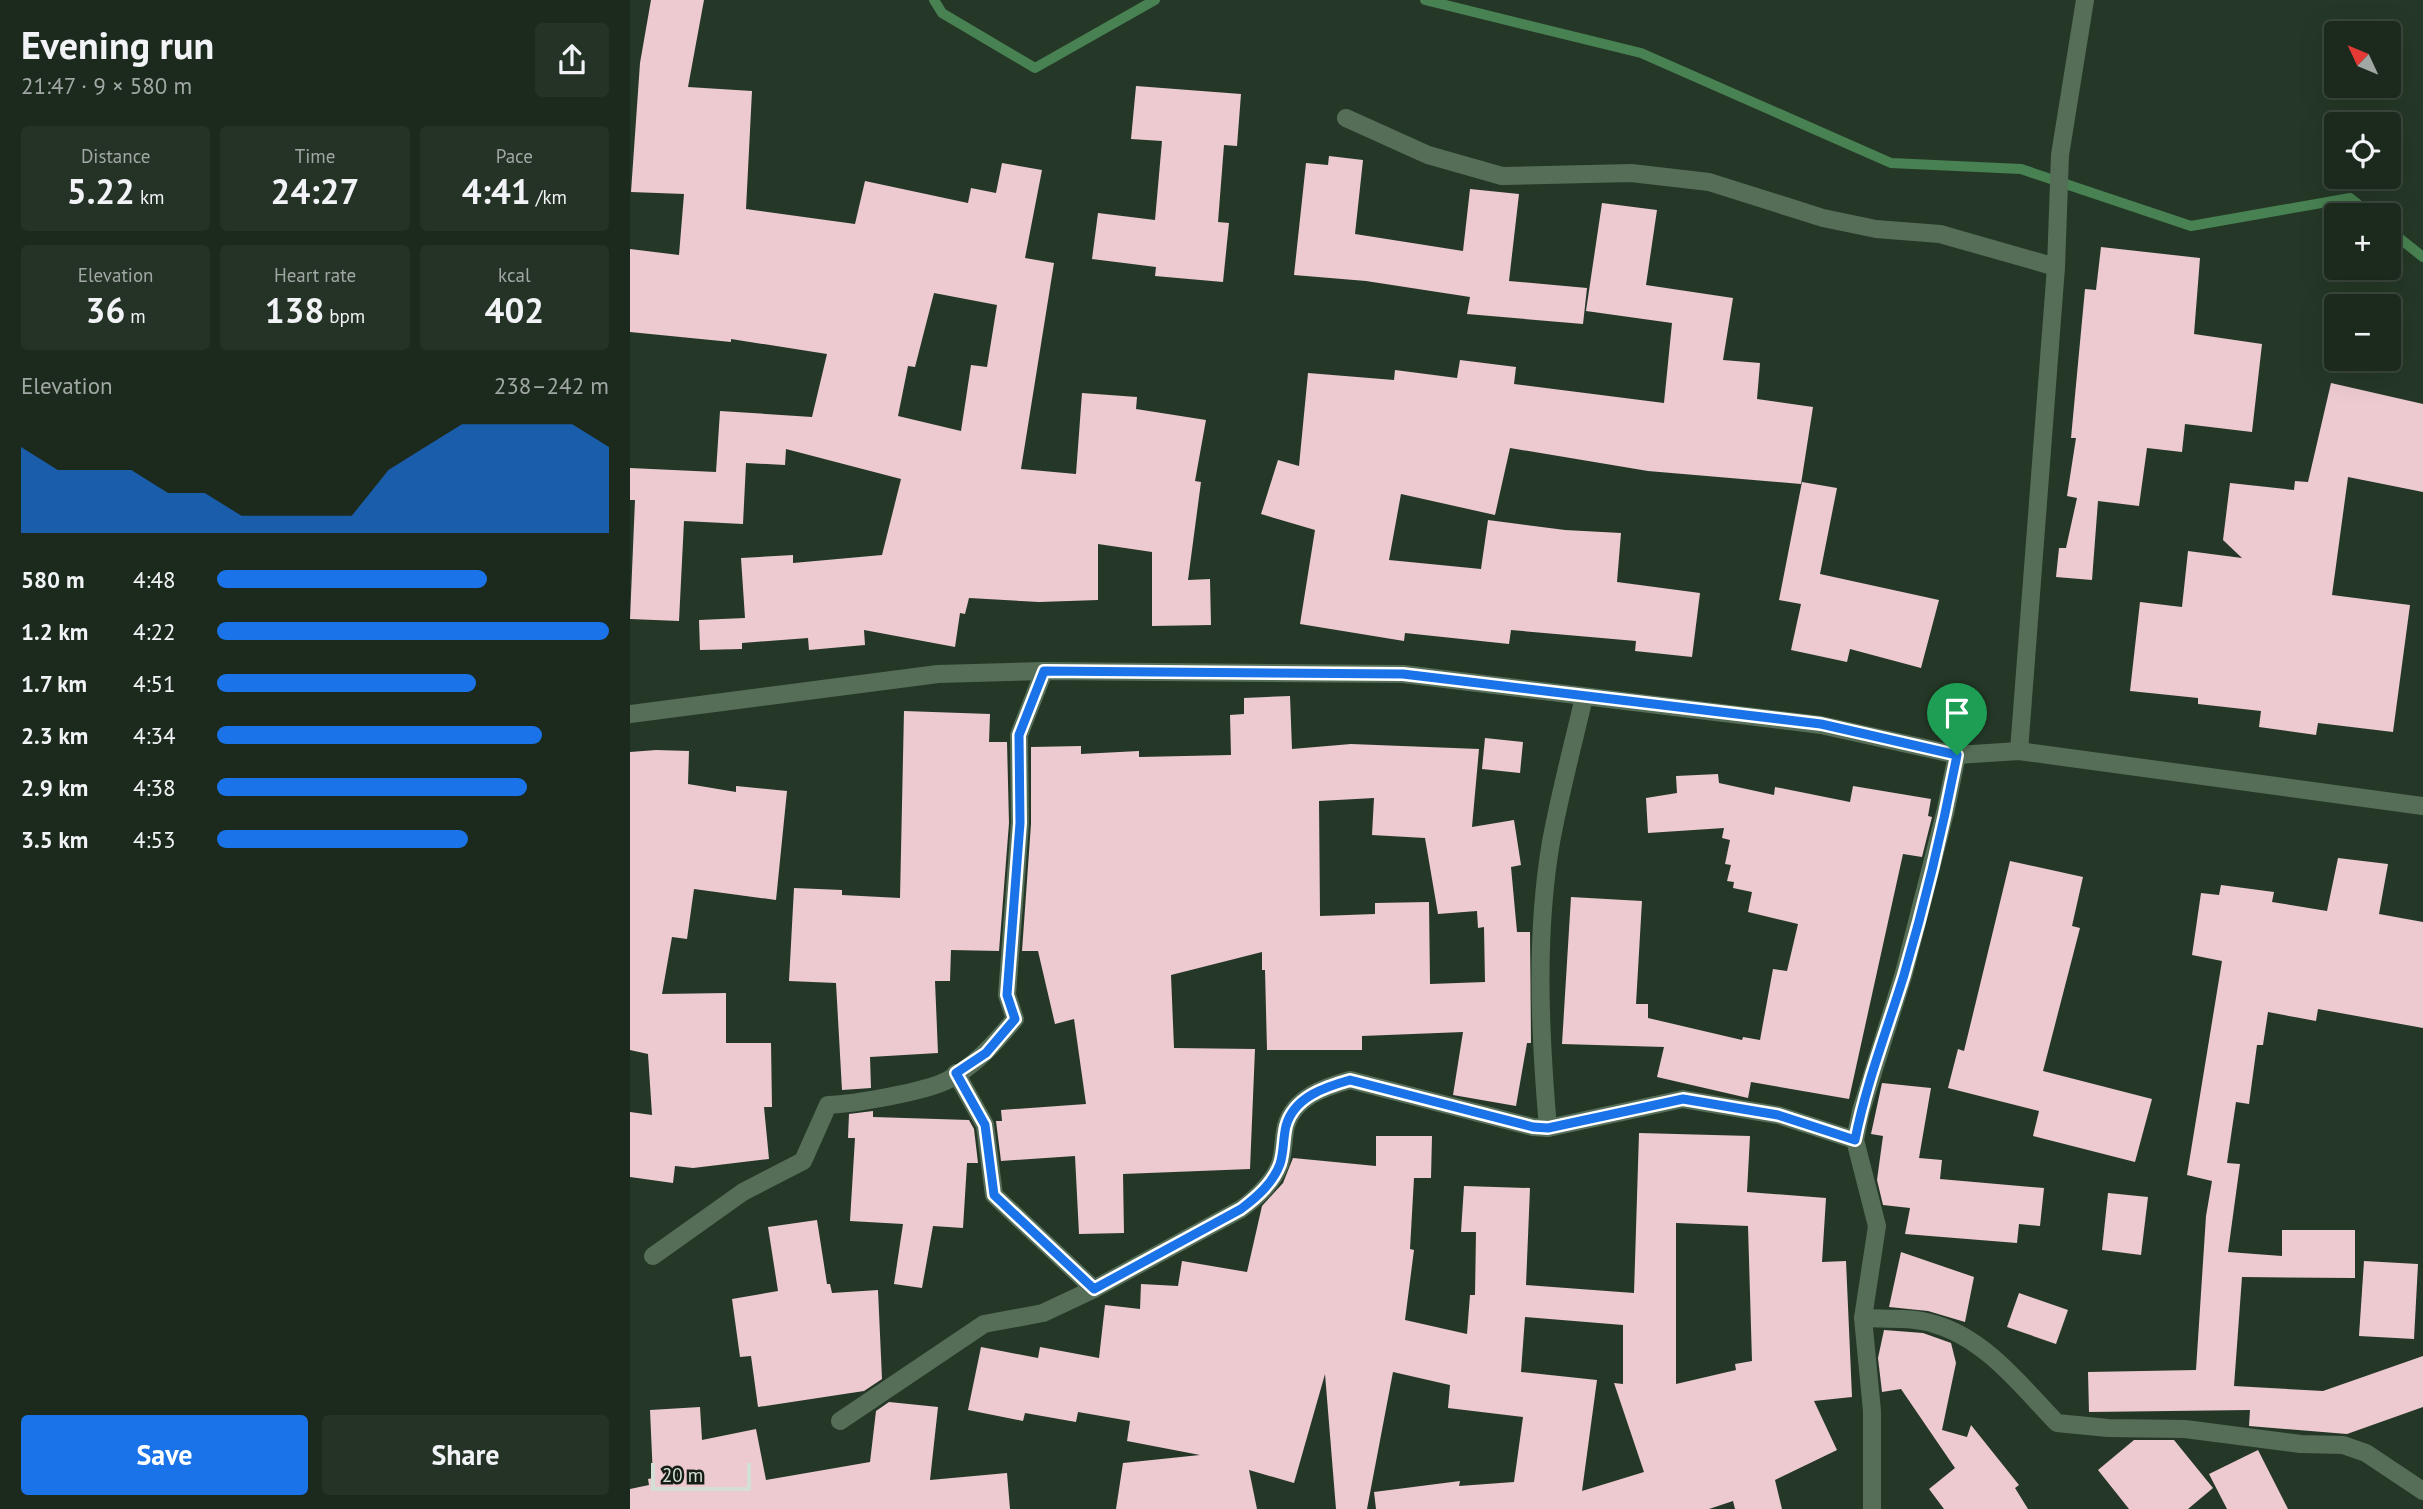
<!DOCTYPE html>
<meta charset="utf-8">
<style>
body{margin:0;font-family:"PT Sans",sans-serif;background:#253226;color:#f1f3f6;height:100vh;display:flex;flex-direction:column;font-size:26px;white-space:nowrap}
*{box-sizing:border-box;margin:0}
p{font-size:23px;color:#a0a7a4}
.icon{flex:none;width:38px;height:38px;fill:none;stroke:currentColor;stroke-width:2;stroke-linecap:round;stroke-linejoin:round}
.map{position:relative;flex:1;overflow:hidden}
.panel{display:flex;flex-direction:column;background:#1c2a1d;width:630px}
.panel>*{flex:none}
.needle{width:46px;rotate:314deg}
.controls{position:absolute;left:1694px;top:21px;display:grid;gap:14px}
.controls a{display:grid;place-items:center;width:77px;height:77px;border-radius:7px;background:#1c2a1d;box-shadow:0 7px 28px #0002,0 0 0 2px #3a463b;font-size:35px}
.scale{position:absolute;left:21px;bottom:18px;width:100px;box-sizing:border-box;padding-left:7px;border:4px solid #d4e0d5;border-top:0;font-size:19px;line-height:24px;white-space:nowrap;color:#d4e0d5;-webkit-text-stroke:5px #151d15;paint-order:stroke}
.pin{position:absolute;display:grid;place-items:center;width:60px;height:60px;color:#fff;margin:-72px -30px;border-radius:50% 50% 50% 0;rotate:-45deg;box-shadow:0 0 7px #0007}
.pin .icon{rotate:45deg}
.round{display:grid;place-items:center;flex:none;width:74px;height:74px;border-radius:7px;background:#253226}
.overview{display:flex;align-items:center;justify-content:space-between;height:119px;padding:0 21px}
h1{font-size:38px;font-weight:700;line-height:52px}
.stats{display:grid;grid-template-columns:repeat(3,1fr);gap:10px;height:119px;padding:7px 21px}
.stats div{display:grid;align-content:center;border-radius:7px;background:#253226;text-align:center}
.stats b{font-size:35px;font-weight:700}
.stats small{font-size:19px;font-weight:400}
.stats p{font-size:19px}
.chart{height:196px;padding:14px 21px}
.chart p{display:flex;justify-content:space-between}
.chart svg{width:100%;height:126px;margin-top:7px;fill:#1a73e8;opacity:.7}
.button{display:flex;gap:14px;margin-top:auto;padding:14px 21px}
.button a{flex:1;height:80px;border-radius:7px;background:#1a73e8;color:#fff;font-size:28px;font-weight:700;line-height:80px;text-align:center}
.button a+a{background:#253226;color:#f1f3f6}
ul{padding:0 21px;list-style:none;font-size:23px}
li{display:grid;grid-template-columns:112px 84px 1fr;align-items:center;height:52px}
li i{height:18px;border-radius:9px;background:#1a73e8}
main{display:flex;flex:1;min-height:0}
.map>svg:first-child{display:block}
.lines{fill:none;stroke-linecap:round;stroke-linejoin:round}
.stream{stroke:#498252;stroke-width:10}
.building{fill:#eccad0;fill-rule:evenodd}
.minor{stroke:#566e58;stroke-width:18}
.tertiary{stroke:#566e58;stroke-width:18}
.route-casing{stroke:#fff;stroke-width:14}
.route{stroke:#1a73e8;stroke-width:9}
</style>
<main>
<section class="panel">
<div class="overview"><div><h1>Evening run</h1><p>21:47 · 9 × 580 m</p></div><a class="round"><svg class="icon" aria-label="share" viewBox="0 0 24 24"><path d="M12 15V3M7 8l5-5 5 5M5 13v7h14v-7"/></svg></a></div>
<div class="stats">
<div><p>Distance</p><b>5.22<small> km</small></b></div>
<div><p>Time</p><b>24:27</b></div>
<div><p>Pace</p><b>4:41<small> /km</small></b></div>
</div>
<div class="stats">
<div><p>Elevation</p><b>36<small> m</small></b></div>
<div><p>Heart rate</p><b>138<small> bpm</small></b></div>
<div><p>kcal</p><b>402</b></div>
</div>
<div class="chart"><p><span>Elevation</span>238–242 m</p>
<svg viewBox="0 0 160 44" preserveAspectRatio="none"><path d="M0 44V14L10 22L20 22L30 22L40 30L50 30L60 38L70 38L80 38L90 38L100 22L110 14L120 6L130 6L140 6L150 6L160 14V44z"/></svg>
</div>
<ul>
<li><b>580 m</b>4:48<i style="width:69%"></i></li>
<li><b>1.2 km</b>4:22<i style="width:100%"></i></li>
<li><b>1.7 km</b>4:51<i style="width:66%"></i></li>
<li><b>2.3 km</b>4:34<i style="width:83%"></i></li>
<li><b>2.9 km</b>4:38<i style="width:79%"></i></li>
<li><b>3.5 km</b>4:53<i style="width:64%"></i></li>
</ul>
<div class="button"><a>Save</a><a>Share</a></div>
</section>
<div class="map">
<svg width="1793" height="1509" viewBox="0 0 1793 1509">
<rect width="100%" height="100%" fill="#253827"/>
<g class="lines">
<!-- stream -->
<g class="stream">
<path d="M304,0L312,13L405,68L525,0"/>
<path d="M795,0L1011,53L1261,163L1391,169L1561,226L1720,198L1741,215"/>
<path d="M1759,230L1793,257"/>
</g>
</g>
<!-- building -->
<g class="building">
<path d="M21,0H74L58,87L122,91L116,209L225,224L235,181L338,203L341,188L366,193L372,163L412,170L395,258L424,263L391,469L446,474L452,393L507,397L506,409L576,420L565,481L571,482L558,580L580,579L581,625L522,626V552L468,544V600L409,602L339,598L335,614L330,613L325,647L234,630L235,645L179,650L178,638L112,643V649L70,650L69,620L115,618L111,558L163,555V563L252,555L271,479L156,449L155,465L116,463L113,524L54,521L49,621L0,619L5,500H0V468L86,472L90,411L182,417L197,354L101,339V342L0,332V249L49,255L54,194L1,192L10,63ZM304,293L367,305L357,367L341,365L331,431L268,416L278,366L285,367Z"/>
<path d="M506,86L611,94L607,146L594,145L588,222L599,223L593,282L525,276L526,267L462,259L468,213L525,220L532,141L501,139Z"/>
<path d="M699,156L733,160L725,234L833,251L840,189L889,194L879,281L957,288L953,324L837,314L840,297L736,281L664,275L676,163L698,165Z"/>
<path d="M972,203L1027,210L1016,285L1103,298L1093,360L1130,363L1127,399L1183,407L1171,484L1018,471L880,448L865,515L771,494L759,560L851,569L858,520L935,530L991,533L987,582L1070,593L1062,657L1005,651L1006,641L881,630L879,644L775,633L774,641L670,624L685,530L631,514L648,460L669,466L678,373L764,380L765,370L827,378L830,360L886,367L884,384L1034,403L1042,323L956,311Z"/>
<path d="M1471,247L1570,258L1564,334L1632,344L1622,432L1555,424L1552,452L1517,448L1509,506L1468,501L1462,580L1426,577L1429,548H1436L1447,498L1437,496L1446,438H1441L1455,289L1466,290Z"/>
<path d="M1701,383L1793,404V492L1718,477L1702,595L1780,605L1763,732L1688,723L1686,735L1629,727L1631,711L1568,704V698L1500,691L1510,602L1552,607L1558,551L1612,558L1593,540L1600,483L1664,490L1665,481L1678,482Z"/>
<path d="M1172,482L1207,488L1190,574L1309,600L1291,668L1220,649L1217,662L1161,650L1171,604L1149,600Z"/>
<path d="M660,696L662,749L721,744L849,749L842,827L884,820L891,865L881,867L887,932H900L901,1043H897L886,1106L823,1095L833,1032L732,1036V1050H637L635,970H632V952L541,975L544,1048L625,1049L620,1169L493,1174L494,1233L449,1234L445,1156L371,1161L366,1121H372L371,1110L456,1104L444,1019L425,1024L408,951H392L401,824V747L451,746V754L509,751V757L601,755L600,715L614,714V698ZM744,798L742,835L795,838L808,914L847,911L848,928L854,927L855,982L800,984L799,902L745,903V914L690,916L689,801Z"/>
<path d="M274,711L360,714L359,742H377L379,823L369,951L321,950L320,981H305L308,1053L240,1057L241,1088L212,1090L206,983L159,981L164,888L212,890V895L270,898Z"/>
<path d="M855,738L893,742L890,773L852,769Z"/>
<path d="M26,750L59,751L58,784L106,792V786L157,791L146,900L64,889L57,939L42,937L32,994L96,993V1043H141L142,1107H134L139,1159L63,1168L45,1166L43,1183L0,1177V1112L22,1115L18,1054L0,1050V752Z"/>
<path d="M1088,774L1089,783L1144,795L1145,787L1220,802L1223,786L1301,799L1298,816L1302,817L1292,857L1273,854L1219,1099L1121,1082L1118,1098L1027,1077L1034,1047L932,1044L941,897L1012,901L1006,1004H1018V1018L1112,1040L1113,1037L1130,1040L1143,969L1157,971L1168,924L1118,912L1122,892L1103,888L1104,882L1097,881L1101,865L1095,864L1100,840L1092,838L1094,828L1018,833L1016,798L1047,793L1046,776Z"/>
<path d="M1708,858L1758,864L1749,914L1793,922V1028L1688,1009L1686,1021L1638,1012L1633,1045H1627L1619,1104L1606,1102L1597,1163L1610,1164L1598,1252L1652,1256V1230H1725V1278L1612,1277L1604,1386L1693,1391L1793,1356V1407L1717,1434L1619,1426L1620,1410L1459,1412L1458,1372L1566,1370L1576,1216L1582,1181L1557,1175L1592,961L1562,955L1571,893L1589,895L1591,885L1644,892L1642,902L1697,911Z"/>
<path d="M1380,861L1453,877L1442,926L1450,928L1413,1071L1522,1099L1505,1162L1403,1136L1409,1111L1318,1088L1328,1049L1334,1051Z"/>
<path d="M1252,1083L1301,1088L1289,1158L1312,1160L1310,1179L1414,1188L1410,1226L1389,1224L1387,1243L1275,1234L1280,1208L1253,1205L1247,1180L1253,1136L1241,1134Z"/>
<path d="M243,1111V1117L339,1120L344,1129L348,1163H337L333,1228L303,1226L292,1288L264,1284L273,1224L220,1221L225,1138H218L219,1114Z"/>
<path d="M1009,1133L1120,1136L1117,1192L1196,1198L1192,1262L1216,1261L1222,1397L1184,1401L1207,1450L1145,1480L1152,1509H1105L1103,1501L1079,1509H746L744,1492L830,1481L829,1486L884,1482L893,1417L818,1408L820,1385L763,1372L737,1509H706L695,1374L664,1483L619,1470L627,1509H486L493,1463L570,1455L497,1441L500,1421L448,1412L446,1422L395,1413L393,1421L338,1410L351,1347L408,1358L410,1347L469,1358L475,1305L510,1309L511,1284L548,1286L552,1261L617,1272L632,1206L653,1183L663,1158L746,1166V1136H802L801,1178H784L780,1249L784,1250L775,1320L837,1334L840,1295H845L846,1232H831L834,1186L900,1188L896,1285L1004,1293ZM1046,1223L1118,1226L1122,1361L1105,1364L1106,1370L1046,1384ZM895,1317L993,1325V1384L984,1383L1014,1472L952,1491L967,1380L891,1372Z"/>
<path d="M1478,1193L1518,1197L1511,1255L1472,1250Z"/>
<path d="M187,1220L197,1284H200L202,1293L248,1290L252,1379L234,1391L128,1407L121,1356L110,1357L102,1299L148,1291L138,1227Z"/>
<path d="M1271,1252L1344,1277L1335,1322L1298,1311L1259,1307Z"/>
<path d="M1734,1261L1788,1264L1784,1339L1729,1336Z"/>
<path d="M1389,1293L1438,1310L1426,1344L1377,1327Z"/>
<path d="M1254,1330L1293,1333L1321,1343L1326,1363L1312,1430L1337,1437L1341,1425L1389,1485L1385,1488L1398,1509H1314L1299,1489L1325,1468L1271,1389L1252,1392L1248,1358Z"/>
<path d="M259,1402L308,1407L300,1480L377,1473L380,1509H0V1489L19,1485L18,1479L23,1478L20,1410L70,1407L72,1440L126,1429L136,1480L240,1462L246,1411Z"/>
<path d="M1504,1440H1544L1583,1488L1558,1509H1499L1468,1470Z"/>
<path d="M1628,1450L1658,1509H1597L1579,1474Z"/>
</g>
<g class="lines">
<!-- minor -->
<g class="minor">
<path d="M716,118L798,155L872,176L1001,173L1079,182L1193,218L1246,229L1310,234L1426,267"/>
<path d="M1389,751L1426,267L1430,155L1455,0"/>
<path d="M326,1073L355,1125L364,1195L464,1289"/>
<path d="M918,1128C910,1034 905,936 921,842C930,793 943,745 954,697"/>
<path d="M23,1256L113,1192L173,1161L198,1105C224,1104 293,1092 316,1081C344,1067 365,1043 385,1019L377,995L390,823L389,735L414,671"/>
<path d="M1233,1318C1255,1319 1283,1317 1304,1324C1355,1338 1392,1387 1427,1423L1478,1428L1555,1429L1671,1444L1713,1445L1736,1453L1793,1491"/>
<path d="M210,1421L354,1324L413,1313L464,1289L611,1209C627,1197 643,1183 650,1164C654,1152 653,1138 656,1126C664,1097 695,1087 720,1080L903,1127L918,1128L1053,1099L1148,1115L1225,1140"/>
<path d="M1242,1509V1411L1233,1318L1247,1226L1225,1140L1231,1111L1274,973L1316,809L1327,755"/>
</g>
<!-- tertiary -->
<path class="tertiary" d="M0,714L308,674L414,671L773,674L1191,725L1327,755L1389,751L1793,806"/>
</g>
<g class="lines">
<defs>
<path id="route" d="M414,671L773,674L1191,724L1327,755C1313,828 1295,903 1274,975C1257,1030 1236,1084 1225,1140L1148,1115L1053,1099L918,1128L903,1127L720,1080C695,1087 664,1097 656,1126C653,1138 654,1152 650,1164C643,1183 627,1197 611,1209L464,1289L364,1195L355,1125L326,1073L356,1053L385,1019L377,995L390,823L389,735Z"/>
</defs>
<!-- route casing -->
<use href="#route" class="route-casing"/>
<!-- route -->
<use href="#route" class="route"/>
</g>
</svg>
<div class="controls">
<a><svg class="needle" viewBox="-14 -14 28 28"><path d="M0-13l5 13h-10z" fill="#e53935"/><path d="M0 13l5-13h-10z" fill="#a0a7a4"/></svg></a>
<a><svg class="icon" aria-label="locate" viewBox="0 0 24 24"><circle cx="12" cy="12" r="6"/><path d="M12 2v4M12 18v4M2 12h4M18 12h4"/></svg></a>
<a>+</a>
<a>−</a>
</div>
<div class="scale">20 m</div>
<div class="pin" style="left:1327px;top:755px;background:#1e9e55"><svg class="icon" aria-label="arrive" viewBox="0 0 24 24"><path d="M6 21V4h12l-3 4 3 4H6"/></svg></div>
</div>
</main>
